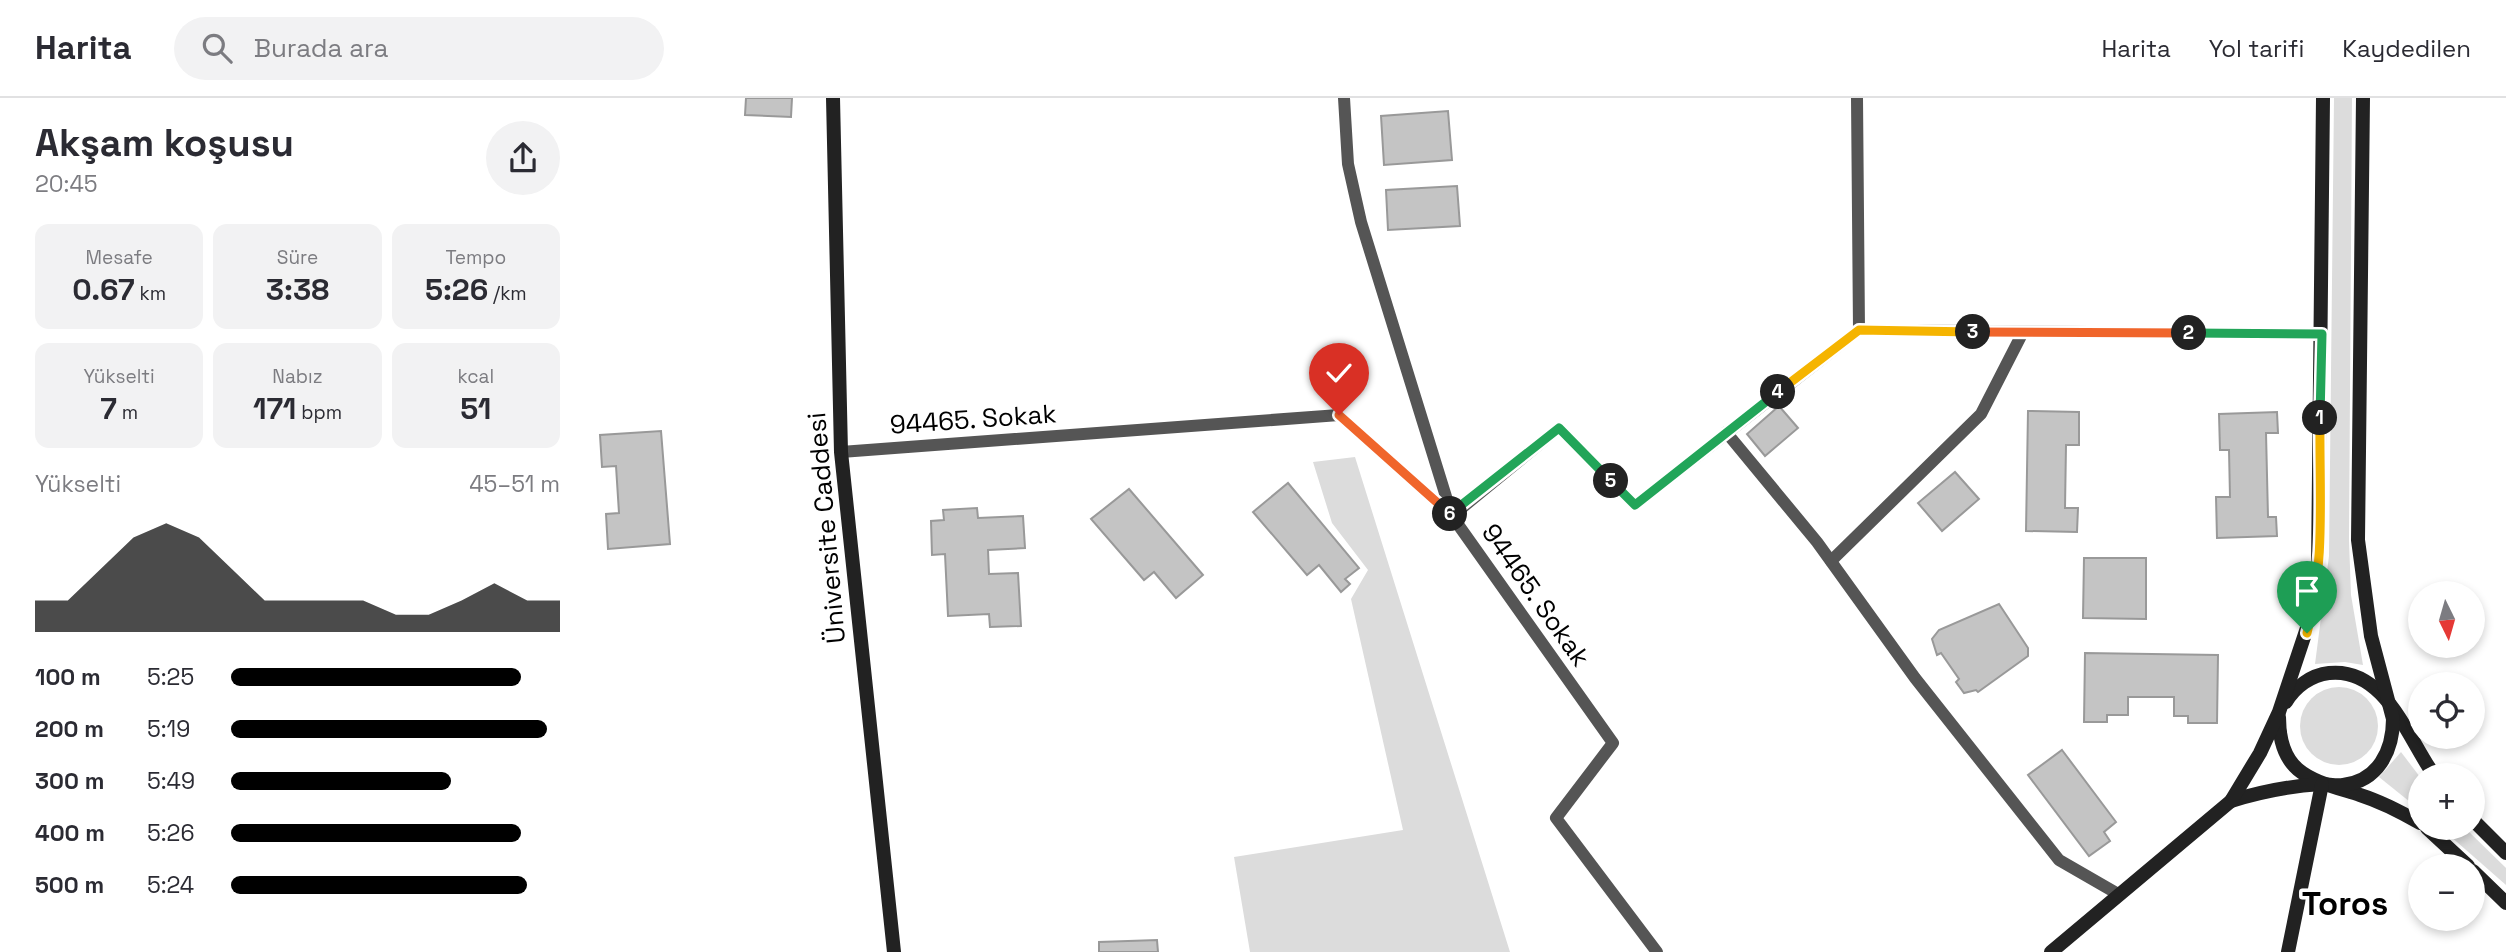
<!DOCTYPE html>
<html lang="tr">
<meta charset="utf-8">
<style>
body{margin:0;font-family:"Space Grotesk",sans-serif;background:#f2f2f3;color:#2b2b33;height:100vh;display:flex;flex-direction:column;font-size:26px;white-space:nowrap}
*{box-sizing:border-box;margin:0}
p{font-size:23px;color:#7c7c81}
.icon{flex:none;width:38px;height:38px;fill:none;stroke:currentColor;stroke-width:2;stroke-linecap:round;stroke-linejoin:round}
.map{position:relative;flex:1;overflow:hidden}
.details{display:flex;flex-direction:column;background:#fff;width:595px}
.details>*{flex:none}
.needle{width:46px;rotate:175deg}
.tools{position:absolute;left:1813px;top:483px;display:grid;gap:14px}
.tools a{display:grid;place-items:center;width:77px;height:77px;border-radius:50%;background:#fff;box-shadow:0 4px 10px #0003;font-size:35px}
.pin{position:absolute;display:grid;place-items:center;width:60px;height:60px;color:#fff;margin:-72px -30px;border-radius:50% 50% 50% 0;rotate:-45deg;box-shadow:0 0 7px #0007}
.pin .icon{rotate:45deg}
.km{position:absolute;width:35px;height:35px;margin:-18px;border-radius:50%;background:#222;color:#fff;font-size:19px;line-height:35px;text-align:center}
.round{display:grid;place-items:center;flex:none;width:74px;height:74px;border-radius:37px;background:#f2f2f3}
.head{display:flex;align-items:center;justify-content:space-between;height:119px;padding:0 35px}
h1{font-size:38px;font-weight:600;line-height:52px}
.stats{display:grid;grid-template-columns:repeat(3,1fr);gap:10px;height:119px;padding:7px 35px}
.stats div{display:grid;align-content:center;border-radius:14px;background:#f2f2f3;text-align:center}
.stats b{font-size:30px;font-weight:600}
.stats small{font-size:19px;font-weight:400}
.stats p{font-size:19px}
.chart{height:196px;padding:14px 35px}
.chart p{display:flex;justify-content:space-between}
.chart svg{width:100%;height:126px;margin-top:7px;fill:#000;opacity:.7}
ul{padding:0 35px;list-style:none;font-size:23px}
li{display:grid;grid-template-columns:112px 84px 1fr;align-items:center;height:52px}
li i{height:18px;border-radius:9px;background:#000}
header{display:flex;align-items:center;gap:42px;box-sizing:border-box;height:98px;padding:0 35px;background:#fff;border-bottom:2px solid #e1e1e2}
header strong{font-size:33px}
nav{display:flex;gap:38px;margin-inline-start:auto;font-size:24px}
.search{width:490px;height:63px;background:#f2f2f3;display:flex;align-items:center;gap:18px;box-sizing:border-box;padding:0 24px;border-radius:38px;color:#7c7c81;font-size:26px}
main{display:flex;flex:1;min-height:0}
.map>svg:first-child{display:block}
.green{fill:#dcdcdc}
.building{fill:#c4c4c4;stroke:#999;stroke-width:2}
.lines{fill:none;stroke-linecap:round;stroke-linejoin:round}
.street{stroke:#555;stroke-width:12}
.secondary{stroke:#222;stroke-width:14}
.split-1-casing{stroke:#fff;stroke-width:14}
.split-2-casing{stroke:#fff;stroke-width:14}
.split-3-casing{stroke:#fff;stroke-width:14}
.split-4-casing{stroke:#fff;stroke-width:14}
.split-5-casing{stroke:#fff;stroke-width:14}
.split-6-casing{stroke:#fff;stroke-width:14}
.split-7-casing{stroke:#fff;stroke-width:14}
.split-1{stroke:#f5b400;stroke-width:9}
.split-2{stroke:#22a559;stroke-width:9}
.split-3{stroke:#f0652b;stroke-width:9}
.split-4{stroke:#f5b400;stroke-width:9}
.split-5{stroke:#22a559;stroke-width:9}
.split-6{stroke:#22a559;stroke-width:9}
.split-7{stroke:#f0652b;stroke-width:9}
.labels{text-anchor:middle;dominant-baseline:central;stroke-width:7;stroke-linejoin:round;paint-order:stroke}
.street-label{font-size:26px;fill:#000;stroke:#fff}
.district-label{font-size:33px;font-weight:bold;fill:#000;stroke:#fff}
</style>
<header>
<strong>Harita</strong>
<div class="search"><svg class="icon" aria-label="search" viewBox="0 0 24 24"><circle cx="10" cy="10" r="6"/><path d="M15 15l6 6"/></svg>Burada ara</div>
<nav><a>Harita</a><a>Yol tarifi</a><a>Kaydedilen</a></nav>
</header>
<main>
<section class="details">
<div class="head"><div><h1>Akşam koşusu</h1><p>20:45</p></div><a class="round"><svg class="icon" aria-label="share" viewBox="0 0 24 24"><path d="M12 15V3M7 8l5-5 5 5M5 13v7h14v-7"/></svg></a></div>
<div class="stats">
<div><p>Mesafe</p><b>0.67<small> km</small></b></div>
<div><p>Süre</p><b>3:38</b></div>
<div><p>Tempo</p><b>5:26<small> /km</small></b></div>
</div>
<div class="stats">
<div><p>Yükselti</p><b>7<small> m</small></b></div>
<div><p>Nabız</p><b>171<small> bpm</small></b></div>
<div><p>kcal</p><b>51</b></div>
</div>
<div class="chart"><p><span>Yükselti</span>45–51 m</p>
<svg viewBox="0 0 160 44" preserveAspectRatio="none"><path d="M0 44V33L10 33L20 22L30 11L40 6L50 11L60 22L70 33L80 33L90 33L100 33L110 38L120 38L130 33L140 27L150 33L160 33V44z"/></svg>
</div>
<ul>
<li><b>100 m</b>5:25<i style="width:88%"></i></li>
<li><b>200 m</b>5:19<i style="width:96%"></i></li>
<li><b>300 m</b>5:49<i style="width:67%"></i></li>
<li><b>400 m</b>5:26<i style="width:88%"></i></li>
<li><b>500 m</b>5:24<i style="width:90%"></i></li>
</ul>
</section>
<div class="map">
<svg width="1911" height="854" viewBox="0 0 1911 854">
<rect width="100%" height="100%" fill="#fff"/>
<!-- green -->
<g class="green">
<path d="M1739,0H1757L1754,442L1756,497L1768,567L1750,564L1720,566L1734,458Z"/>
<path d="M760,359L915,854H655L639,759L808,732L756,501L773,472L737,425L718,364Z"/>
<circle cx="1744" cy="628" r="39"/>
<path d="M1806,654L1825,679V712L1784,679Z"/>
<path d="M1846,730H1870L1911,770V787Z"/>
</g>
<!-- building -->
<g class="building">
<path d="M151,0H197L196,19L150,17Z"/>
<path d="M853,13L857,62L789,67L786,18Z"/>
<path d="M862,88L865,128L793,132L791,92Z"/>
<path d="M1184,308L1203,330L1170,358L1152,336Z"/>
<path d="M1433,313L1484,314V347H1471L1470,410H1483L1482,434L1431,433Z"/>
<path d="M1682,314L1683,335H1671L1673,419H1681L1682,438L1622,440L1621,399H1635L1634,352H1625L1624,316Z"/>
<path d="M66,333L75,446L13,451L11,416L24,415L21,368L7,369L5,337Z"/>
<path d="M1360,374L1384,401L1347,433L1323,405Z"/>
<path d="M693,385L764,470L750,481L755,486L746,494L724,467L712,477L658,414Z"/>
<path d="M534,391L608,477L581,500L559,474L549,482L496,421Z"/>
<path d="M382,410L383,420L428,418L430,450L393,452L394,476L423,475L426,528L395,529L394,516L353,518L350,456L337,457L336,423L349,422L348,412Z"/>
<path d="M1489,460H1551V521L1488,520Z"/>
<path d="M1404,506L1433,550V558L1383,594L1381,592L1369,595L1361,584L1364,581L1346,555L1342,557L1337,541L1344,532Z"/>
<path d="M1490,555L1623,557L1622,625H1593V618H1579V599H1533V617H1512V624H1489Z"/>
<path d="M1467,652L1521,724L1509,734L1515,743L1494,758L1433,677Z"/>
<path d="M562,842L563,854H504V844Z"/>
</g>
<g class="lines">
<!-- street -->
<g class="street">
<path d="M749,0L753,66L766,124L857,418L964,330L1040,407L1264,232L1727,236"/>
<path d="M1262,0L1264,232"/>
<path d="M1131,334L1222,444L1320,580L1464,762L1523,796"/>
<path d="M246,354L744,317L857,418L1018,645L961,720L1062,854"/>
<path d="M1236,463L1386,316L1428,234"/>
</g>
<!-- secondary -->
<g class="secondary">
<path d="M238,0L246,354L299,854"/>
<path d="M1691,604C1700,589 1716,577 1734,575C1790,569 1812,639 1839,677"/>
<path d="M1684,619C1684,678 1718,682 1765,697C1787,704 1806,714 1825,725"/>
<path d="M1636,703C1665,694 1696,688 1726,686C1733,686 1741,688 1748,687C1783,683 1798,653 1798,621L1776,538L1763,442L1768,0"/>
<path d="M1878,722L1911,755"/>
<path d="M1832,730L1873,768"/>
<path d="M1878,773L1911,805"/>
<path d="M1456,854L1636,703L1665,655L1684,614L1719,509L1723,468L1728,0"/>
<path d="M1693,854L1727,686"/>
</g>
</g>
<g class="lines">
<defs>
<path id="split-1" d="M1712,535C1731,466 1724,391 1725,320"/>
<path id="split-2" d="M1594,235L1727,236L1725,320"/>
<path id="split-3" d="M1378,234L1594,235"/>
<path id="split-4" d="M1183,294L1264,232L1378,234"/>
<path id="split-5" d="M1016,383L1040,407L1183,294"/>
<path id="split-6" d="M855,416L964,330L1016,383"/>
<path id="split-7" d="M744,317L855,416"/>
</defs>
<!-- split-1 casing -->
<use href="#split-1" class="split-1-casing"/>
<!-- split-2 casing -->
<use href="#split-2" class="split-2-casing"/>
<!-- split-3 casing -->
<use href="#split-3" class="split-3-casing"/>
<!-- split-4 casing -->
<use href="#split-4" class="split-4-casing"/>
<!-- split-5 casing -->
<use href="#split-5" class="split-5-casing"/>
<!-- split-6 casing -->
<use href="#split-6" class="split-6-casing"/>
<!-- split-7 casing -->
<use href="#split-7" class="split-7-casing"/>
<!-- split-1 -->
<use href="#split-1" class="split-1"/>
<!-- split-2 -->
<use href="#split-2" class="split-2"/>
<!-- split-3 -->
<use href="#split-3" class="split-3"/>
<!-- split-4 -->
<use href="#split-4" class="split-4"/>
<!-- split-5 -->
<use href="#split-5" class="split-5"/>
<!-- split-6 -->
<use href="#split-6" class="split-6"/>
<!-- split-7 -->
<use href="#split-7" class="split-7"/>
</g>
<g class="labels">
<!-- street labels -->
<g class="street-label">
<text transform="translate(378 321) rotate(-4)">94465. Sokak</text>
<text transform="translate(231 430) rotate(-95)">Üniversite Caddesi</text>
<text transform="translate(941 497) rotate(55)">94465. Sokak</text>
</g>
<!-- district labels -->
<g class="district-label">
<text x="1750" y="806">Toros</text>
</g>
</g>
</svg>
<div class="tools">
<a><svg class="needle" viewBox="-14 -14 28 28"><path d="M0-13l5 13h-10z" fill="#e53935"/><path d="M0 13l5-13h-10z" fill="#7c7c81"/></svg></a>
<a><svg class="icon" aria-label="locate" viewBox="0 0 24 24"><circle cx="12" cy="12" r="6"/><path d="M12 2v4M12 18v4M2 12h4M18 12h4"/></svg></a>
<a>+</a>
<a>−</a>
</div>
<div class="pin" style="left:1712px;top:535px;background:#1e9e55"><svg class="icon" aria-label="arrive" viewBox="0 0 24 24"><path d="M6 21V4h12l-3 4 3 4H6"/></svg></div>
<div class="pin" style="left:744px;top:317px;background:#d93025"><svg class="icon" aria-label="check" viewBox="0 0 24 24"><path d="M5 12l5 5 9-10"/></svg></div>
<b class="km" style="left:1725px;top:320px">1</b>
<b class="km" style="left:1594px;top:235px">2</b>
<b class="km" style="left:1378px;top:234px">3</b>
<b class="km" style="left:1183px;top:294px">4</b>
<b class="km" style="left:1016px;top:383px">5</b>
<b class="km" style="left:855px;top:416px">6</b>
</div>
</main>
